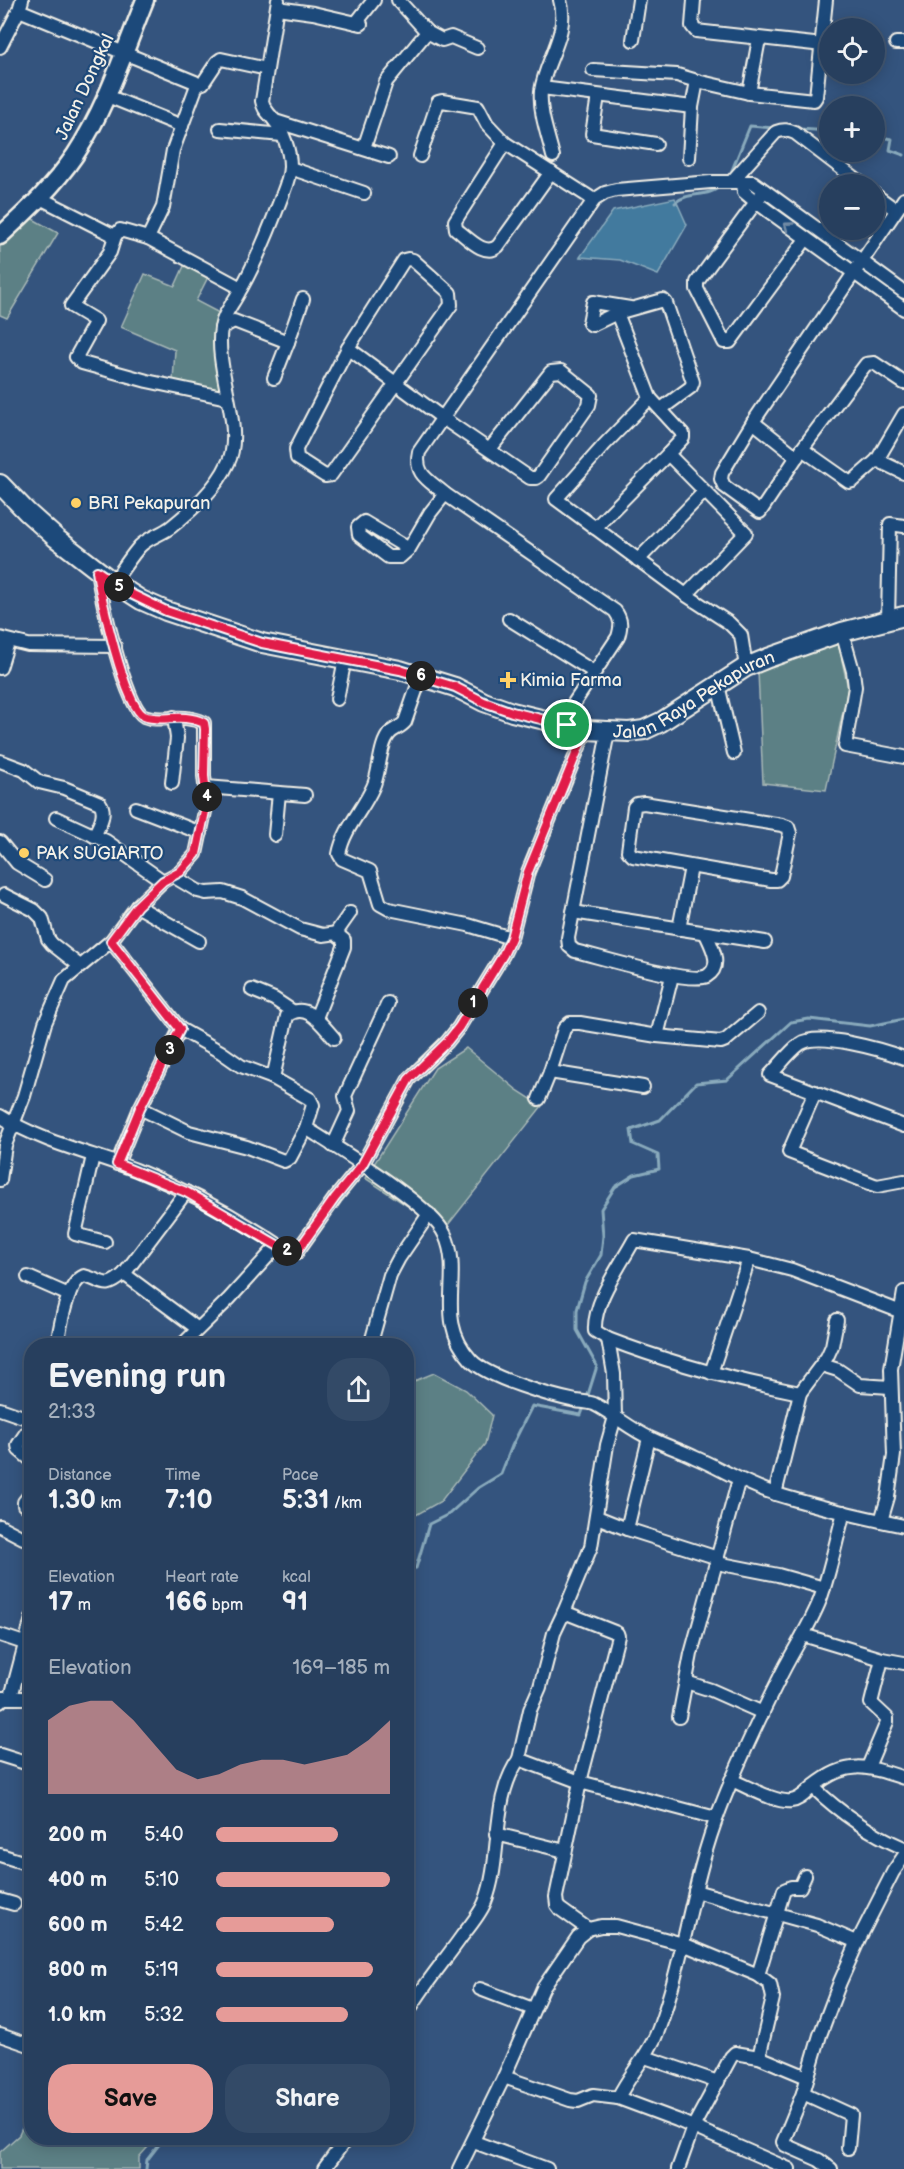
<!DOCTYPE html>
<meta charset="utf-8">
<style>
body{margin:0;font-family:"Balsamiq Sans",sans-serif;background:#334a67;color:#f1f3f6;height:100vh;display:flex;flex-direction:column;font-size:22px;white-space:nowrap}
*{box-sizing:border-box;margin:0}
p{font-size:20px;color:#a4afbc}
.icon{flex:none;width:33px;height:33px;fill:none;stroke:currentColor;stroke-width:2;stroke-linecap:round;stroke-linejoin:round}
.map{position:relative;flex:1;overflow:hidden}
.details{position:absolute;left:24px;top:1338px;width:390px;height:807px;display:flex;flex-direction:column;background:#273f5e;border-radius:24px;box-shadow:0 3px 15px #0003,0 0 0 2px #435873}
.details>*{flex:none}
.tools{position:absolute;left:819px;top:18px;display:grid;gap:12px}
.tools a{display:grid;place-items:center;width:66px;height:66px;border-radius:50%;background:#273f5e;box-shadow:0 3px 15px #0003,0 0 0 2px #435873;font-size:30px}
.pin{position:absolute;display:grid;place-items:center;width:51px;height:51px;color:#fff;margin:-26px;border:3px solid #fff;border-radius:50%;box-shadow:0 2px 6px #0007}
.km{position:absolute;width:30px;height:30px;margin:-15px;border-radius:50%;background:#222;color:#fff;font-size:16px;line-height:30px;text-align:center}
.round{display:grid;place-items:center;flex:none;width:63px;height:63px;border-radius:24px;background:#334a67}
.headline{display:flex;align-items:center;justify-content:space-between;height:102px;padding:0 24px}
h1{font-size:33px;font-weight:700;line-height:45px}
.stats{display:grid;grid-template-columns:repeat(3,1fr);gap:9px;height:102px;padding:6px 24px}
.stats div{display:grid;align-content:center}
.stats b{font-size:26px;font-weight:700}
.stats small{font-size:16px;font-weight:400}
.stats p{font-size:16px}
.chart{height:168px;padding:12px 24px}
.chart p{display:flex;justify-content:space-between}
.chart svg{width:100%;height:108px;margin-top:6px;fill:#e69b98;opacity:.7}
.button{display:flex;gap:12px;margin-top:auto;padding:12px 24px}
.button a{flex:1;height:69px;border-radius:24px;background:#e69b98;color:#111;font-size:24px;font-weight:700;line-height:69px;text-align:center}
.button a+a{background:#334a67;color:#f1f3f6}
ul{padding:0 24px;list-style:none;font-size:20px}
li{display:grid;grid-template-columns:96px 72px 1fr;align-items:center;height:45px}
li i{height:15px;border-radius:8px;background:#e69b98}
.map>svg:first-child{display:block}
.green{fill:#5b8085;stroke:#a8b8b6;stroke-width:1.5}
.water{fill:#427a9e;stroke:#89aabc;stroke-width:1.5}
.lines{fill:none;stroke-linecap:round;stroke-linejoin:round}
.stream{stroke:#89aabc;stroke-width:3}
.minor-casing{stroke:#f4f1e8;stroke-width:16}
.tertiary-casing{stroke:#f4f1e8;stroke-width:21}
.secondary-casing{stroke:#f4f1e8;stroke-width:22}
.minor{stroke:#1f4a7a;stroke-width:12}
.tertiary{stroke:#1f4a7a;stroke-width:16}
.secondary{stroke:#1f4a7a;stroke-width:18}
.oneway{stroke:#748da6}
.route-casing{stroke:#fff;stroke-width:12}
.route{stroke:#e11d48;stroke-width:8}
.poi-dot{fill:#ffd166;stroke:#1f4a7a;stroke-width:2}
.labels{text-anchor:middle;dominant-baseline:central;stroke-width:4.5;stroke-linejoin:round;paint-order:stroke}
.street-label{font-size:18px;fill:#f4f1e8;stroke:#1f4a7a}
.poi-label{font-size:18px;fill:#f4f1e8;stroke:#1f4a7a;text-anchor:start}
</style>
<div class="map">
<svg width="904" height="2169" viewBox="0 0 904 2169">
<rect width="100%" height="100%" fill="#34547e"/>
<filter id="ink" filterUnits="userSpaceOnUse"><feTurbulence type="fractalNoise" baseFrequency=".0167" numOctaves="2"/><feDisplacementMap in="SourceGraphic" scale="12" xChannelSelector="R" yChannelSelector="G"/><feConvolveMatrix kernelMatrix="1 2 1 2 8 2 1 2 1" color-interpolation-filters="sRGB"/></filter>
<g filter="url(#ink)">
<!-- green -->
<g class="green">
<path d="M31,218L58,233L7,318L0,315V242Z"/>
<path d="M185,264L209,275L196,301L221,314L216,359L220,391L173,381L175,350L121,327L145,274L175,286Z"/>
<path d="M838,642L848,688L826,790L763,783L758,671Z"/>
<path d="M466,1048L517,1090L542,1106L444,1230L365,1178L435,1068Z"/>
<path d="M434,1373L466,1390L492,1415L485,1444L441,1501L407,1520V1384Z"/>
<path d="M27,2117L31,2120L32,2138H156L139,2157V2169H0V2152L19,2135Z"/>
</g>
<!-- water -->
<path class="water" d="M675,198L687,225L658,275L620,260L580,257L613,211Z"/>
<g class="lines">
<!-- stream -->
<g class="stream">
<path d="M799,129L830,131"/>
<path d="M874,136L892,139L890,150L904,155"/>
<path d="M730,175L750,126L774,128"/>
<path d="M675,203C687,191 709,198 720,186"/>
<path d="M587,1398L597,1366L577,1330V1310L585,1282L601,1255L603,1236L601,1209L615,1187L634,1175L659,1169L658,1155L633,1144L631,1130L660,1120L696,1083L727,1080L791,1022L809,1019L870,1026L904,1019"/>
<path d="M406,1569L416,1568L429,1524L449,1514L478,1488L501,1474L512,1446L532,1406L581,1415L585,1404"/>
<path d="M146,2169L147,2160L164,2138"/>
</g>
<defs>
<g id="minor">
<path d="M22,0L19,10L195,82L197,85L173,150L163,207L148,238L120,230L115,236L110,252L71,306L96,321L76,357L82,363L147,381L227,398"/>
<path d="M398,0L427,32L442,40L451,37L477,48"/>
<path d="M694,0L692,26L696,31L823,45"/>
<path d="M277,8L313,13L361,24"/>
<path d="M356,23L374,0"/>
<path d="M633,40L639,0"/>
<path d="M896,43H904"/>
<path d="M0,47L19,10"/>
<path d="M593,70L677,75L697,81"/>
<path d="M197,85L203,83L217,62L221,59L267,69"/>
<path d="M542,88L692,107"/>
<path d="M749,93L759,39"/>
<path d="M105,95L182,126"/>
<path d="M598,96L592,134L656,144"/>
<path d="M275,121L389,157"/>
<path d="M220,129L282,135"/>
<path d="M505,143L455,221L456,229C467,237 485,258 498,246L551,172"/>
<path d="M364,148L386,82L427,32"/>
<path d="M420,156L438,102L442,101L478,107L487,124L505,143L594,200"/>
<path d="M553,156C548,135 539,112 541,91C545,60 570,33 560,0"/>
<path d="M689,158L692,107L697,81L749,93L814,100L816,97L826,0"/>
<path d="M290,168L364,193"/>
<path d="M732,181L776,132C784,129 788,130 795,133L862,184"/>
<path d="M743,183L744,192L756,202L904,309"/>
<path d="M764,191L697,282V289L724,342H730L806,239"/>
<path d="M874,194L896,210"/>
<path d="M40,198L115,236"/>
<path d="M904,199L753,422L722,473L721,479L724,486L760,512L802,449L849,482L853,481L877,460L904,473"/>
<path d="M148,238L241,288"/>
<path d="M408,259L413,260L450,293L451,305L331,475L325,476L297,458L296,449L348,348L404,260Z"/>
<path d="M617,313L592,325L589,323L593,302L630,308"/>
<path d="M221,328L234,321L288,342L274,378"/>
<path d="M288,342L303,299"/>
<path d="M348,348L444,419L530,478H536L539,476L589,405L591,395L561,371L551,372L490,449"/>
<path d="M650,398L617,313L663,300L666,303L693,382L691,387L661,409"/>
<path d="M753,422L797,457"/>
<path d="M802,449L866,364L874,363L904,383"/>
<path d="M877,460L904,414"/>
<path d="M595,528L668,454"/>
<path d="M409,549L364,522L358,527L359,535L388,557H400L409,549L430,513L445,494"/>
<path d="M638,560L704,492"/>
<path d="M113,582C122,571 130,557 140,546C149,537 162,534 171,527C192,510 217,488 228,463C245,429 214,369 221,328C223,314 233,304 239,292C256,263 268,233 280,201C284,190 290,178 290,166C290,151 283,131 274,120C268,112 264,111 262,101L278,0"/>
<path d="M686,595L746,533L668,454L683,438V434L650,398L605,444L556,499L686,595L729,623L741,635L746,667"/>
<path d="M509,619L594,672"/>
<path d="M888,620L890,524L904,526"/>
<path d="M842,632L853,671L855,687L845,746L904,757"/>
<path d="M0,638L28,645L115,646"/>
<path d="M0,668L8,642"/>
<path d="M421,676L405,722C401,727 394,729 390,733C379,744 380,773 373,787C363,810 344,828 339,854L342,859L370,871L380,904L389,909L468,925L511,938"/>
<path d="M718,685L734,753"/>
<path d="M337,699L345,659"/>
<path d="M567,725L574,703L618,637C621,627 622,620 615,611L445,494C429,480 414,475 419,452L594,200L605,193L616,190L711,182H753L904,292"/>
<path d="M608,732L568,938L569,946L575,951C597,956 689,985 707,976C723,966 712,947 706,934"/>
<path d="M0,761L24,770L39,782L64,788L100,803C107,813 99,826 94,836"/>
<path d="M172,783L177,738L174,717"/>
<path d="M206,787L305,795"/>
<path d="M644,803L782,825L788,827L790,833L781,876L777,880H771L633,856L628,851L634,807L637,804Z"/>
<path d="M136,808L201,833"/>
<path d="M56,818L106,841L163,881"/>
<path d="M275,835L279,793"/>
<path d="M0,842L17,863L45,880"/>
<path d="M173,876L198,891L206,893L223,892L242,898L300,929L323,935L337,933"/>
<path d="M4,895L34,910L42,918L48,939L52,944L80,966"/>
<path d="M137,906L199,941"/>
<path d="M573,912L765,942"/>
<path d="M679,929L691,867"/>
<path d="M111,941L180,1029L221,1052L241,1066L273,1078L310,1099L313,1105L306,1128C337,1148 432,1205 445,1235C464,1277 433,1319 471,1360C488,1378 551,1396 576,1401C582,1402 588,1402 594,1404C614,1414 631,1430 652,1439C666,1446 680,1450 694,1457C722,1469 747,1485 776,1494C818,1507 861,1517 904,1526"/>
<path d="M252,990L274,999L292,1011"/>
<path d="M316,1018L344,947V940L339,936L338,930L350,913"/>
<path d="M657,1036L672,976"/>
<path d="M904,1058C883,1050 818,1031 800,1044C789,1052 780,1065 770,1075L904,1126"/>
<path d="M550,1072L643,1087"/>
<path d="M273,1078L287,1016C306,1000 322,1025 334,1038"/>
<path d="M815,1092L789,1152L877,1186L904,1181"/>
<path d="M539,1099L550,1072L564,1029L570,1023H580L657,1036L721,1042L726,1040L758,1013"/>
<path d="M140,1108L189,1132L247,1147L284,1161L290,1158L306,1128"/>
<path d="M0,1116C41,1142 91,1153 136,1170C189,1191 242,1220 289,1252L296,1253L335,1198L362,1165L409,1079L447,1042L459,1027L503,955L511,938L528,872L586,730"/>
<path d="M333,1146L349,1111L345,1096L388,1003"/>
<path d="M93,1156L75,1234L105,1242"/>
<path d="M117,1164L140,1108L180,1029"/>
<path d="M0,1180L5,1145L24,1096L45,1023L64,980L111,941L137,906L163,881L180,872L196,854L207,802L204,776V723C181,712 161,723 144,716C125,707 101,595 97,571"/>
<path d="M124,1274L198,1329"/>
<path d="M28,1277L69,1295"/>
<path d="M608,1339C670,1363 734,1380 800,1393"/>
<path d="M57,1346C60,1328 66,1283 84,1276C105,1281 104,1291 124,1274L186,1192"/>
<path d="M181,1346L229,1299L278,1245"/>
<path d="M370,1346L390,1275L399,1258L429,1214"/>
<path d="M822,1365L838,1370L860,1385L890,1387"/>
<path d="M711,1373L749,1259"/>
<path d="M0,1409L32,1420"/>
<path d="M32,1424L18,1445L19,1450L32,1461"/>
<path d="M32,1492L24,1502V1505L32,1510"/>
<path d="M775,1494L800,1393L827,1357L832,1346L837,1320"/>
<path d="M597,1517L627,1529L718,1558"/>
<path d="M881,1521L888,1497L894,1455L891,1369L904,1292"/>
<path d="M0,1526L23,1538L27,1537L32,1528"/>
<path d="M627,1529L649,1438"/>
<path d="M717,1563L778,1575L824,1588"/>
<path d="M564,1612L617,1633L618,1636L580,1782L556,1897L557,1905L560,1909L588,1929"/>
<path d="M0,1635L24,1643"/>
<path d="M803,1635L882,1659L904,1663"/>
<path d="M686,1682L711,1690L763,1713"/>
<path d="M11,1697L32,1618"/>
<path d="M0,1702L3,1698H32"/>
<path d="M679,1717L691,1654L739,1479"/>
<path d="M0,1755L32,1765"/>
<path d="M868,1767L887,1722V1718L871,1703L882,1659"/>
<path d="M731,1780C747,1786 775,1803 791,1801C801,1800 807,1791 814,1786C847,1759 867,1766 904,1778"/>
<path d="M813,1787C840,1813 869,1833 904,1848"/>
<path d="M716,1818L580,1782L519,1759L530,1710L540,1687L554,1633L564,1612L591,1547L607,1445L615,1417L614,1374L608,1339L595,1331C593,1302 620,1266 634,1240L749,1259L792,1270L904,1313"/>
<path d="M496,1834L565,1851"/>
<path d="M0,1855L32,1865"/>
<path d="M695,1891L817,1925L857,1942"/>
<path d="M0,1900L14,1904"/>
<path d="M758,1975L784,1890L791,1887H800L805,1876"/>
<path d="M480,1989L533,2009"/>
<path d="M406,2015C422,1987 443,1963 462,1936C470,1926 480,1914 485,1902C503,1857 490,1800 519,1759"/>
<path d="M0,2035L32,2046"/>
<path d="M645,2057L718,2082"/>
<path d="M504,2077L570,2100L578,2101L593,2095L618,2098L677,2120L789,2169"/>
<path d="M803,2093L851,2115L848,2148"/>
<path d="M618,2098C630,2073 650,2054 659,2028C685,1956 692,1880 720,1809C737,1765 757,1723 778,1681C791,1653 809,1628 820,1600C830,1572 836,1541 844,1512"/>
<path d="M474,2142L547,2169"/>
<path d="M324,2169L347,2138"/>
<path d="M459,2169L504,2077L543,1988L578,1937L588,1929L601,1926H616L683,1944L758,1975L770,1984L773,1998L759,2057"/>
<path d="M678,2169L693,2127L731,2057L735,2053L759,2057L807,2077"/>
<path d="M831,2169L819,2160L785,2145L783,2142L803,2093L820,2035L840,1982L859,1939L893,1872L904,1856"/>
</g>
<path id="tertiary" d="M0,236C27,211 54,186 75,155C106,108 124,52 145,0"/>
<g id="secondary">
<path id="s1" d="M0,484L27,512L56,538L113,582L141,600L166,611L262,643L400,670L455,687L484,702L512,712L586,730L629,732L644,730L661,722L746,667L768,658L842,632L904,616"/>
</g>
</defs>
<!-- minor casing -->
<use href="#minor" class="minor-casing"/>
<!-- tertiary casing -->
<use href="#tertiary" class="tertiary-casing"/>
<!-- secondary casing -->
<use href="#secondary" class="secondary-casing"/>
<!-- minor -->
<use href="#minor" class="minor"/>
<!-- tertiary -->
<use href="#tertiary" class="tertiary"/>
<!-- secondary -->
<use href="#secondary" class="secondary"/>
</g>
<!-- one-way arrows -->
<defs><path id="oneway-chevron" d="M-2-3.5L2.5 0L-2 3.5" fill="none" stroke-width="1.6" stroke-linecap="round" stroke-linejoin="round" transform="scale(1.5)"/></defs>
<use class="oneway" href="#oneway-chevron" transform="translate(788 226) rotate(-144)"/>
</g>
<g class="lines" filter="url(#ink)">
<defs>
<path id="route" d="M97,571L129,593L166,611L262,643L400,670L455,687L484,702L512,712L586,730L528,872L511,938L503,955L459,1027L447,1042L409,1079L362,1165L335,1198L296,1253L289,1252L186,1192L117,1164L140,1108L180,1029L111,941L137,906L163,881L180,872L196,854L207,802L204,776L205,729L204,723C181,712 161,723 144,716C125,707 100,595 97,571Z"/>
</defs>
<!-- route casing -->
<use href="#route" class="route-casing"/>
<!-- route -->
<use href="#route" class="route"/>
</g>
<!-- markers -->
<g class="poi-dot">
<circle cx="76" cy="503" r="6"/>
<path d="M505 671h6v6h6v6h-6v6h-6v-6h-6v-6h6z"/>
<circle cx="24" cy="853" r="6"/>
</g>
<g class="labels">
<!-- street labels -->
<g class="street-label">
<text transform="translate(85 87) rotate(-65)">Jalan Dongkal</text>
<text stroke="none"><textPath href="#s1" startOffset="766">Jalan Raya Pekapuran</textPath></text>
</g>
<!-- poi labels -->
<g class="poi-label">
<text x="88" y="503">BRI Pekapuran</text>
<text x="520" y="680">Kimia Farma</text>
<text x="36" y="853">PAK SUGIARTO</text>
</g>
</g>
</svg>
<div class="tools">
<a><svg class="icon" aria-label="locate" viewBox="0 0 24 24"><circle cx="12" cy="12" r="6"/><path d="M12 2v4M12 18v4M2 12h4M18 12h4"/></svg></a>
<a>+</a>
<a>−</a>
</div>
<div class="pin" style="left:567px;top:725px;background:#1e9e55"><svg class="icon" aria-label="arrive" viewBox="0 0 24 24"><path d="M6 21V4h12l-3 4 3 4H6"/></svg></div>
<b class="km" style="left:473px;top:1003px">1</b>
<b class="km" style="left:287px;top:1251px">2</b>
<b class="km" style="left:170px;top:1050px">3</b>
<b class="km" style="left:207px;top:797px">4</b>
<b class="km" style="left:119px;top:587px">5</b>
<b class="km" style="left:421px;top:676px">6</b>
<section class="details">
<div class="headline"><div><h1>Evening run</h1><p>21:33</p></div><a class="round"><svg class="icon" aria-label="share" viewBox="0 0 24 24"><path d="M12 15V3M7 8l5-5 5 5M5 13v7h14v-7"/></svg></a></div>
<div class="stats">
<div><p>Distance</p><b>1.30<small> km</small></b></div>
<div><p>Time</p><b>7:10</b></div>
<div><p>Pace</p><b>5:31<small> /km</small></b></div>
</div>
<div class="stats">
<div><p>Elevation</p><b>17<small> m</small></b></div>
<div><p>Heart rate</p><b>166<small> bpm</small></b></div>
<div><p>kcal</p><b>91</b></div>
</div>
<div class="chart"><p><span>Elevation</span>169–185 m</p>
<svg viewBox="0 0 160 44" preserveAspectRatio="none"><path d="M0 44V14L10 8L20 6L30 6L40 14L50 24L60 34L70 38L80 36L90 32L100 30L110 30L120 32L130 30L140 28L150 22L160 14V44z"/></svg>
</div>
<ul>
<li><b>200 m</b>5:40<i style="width:70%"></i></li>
<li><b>400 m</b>5:10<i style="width:100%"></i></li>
<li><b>600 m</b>5:42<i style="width:68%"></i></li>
<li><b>800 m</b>5:19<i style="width:90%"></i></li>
<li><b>1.0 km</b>5:32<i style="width:76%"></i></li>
</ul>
<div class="button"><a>Save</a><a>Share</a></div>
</section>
</div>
